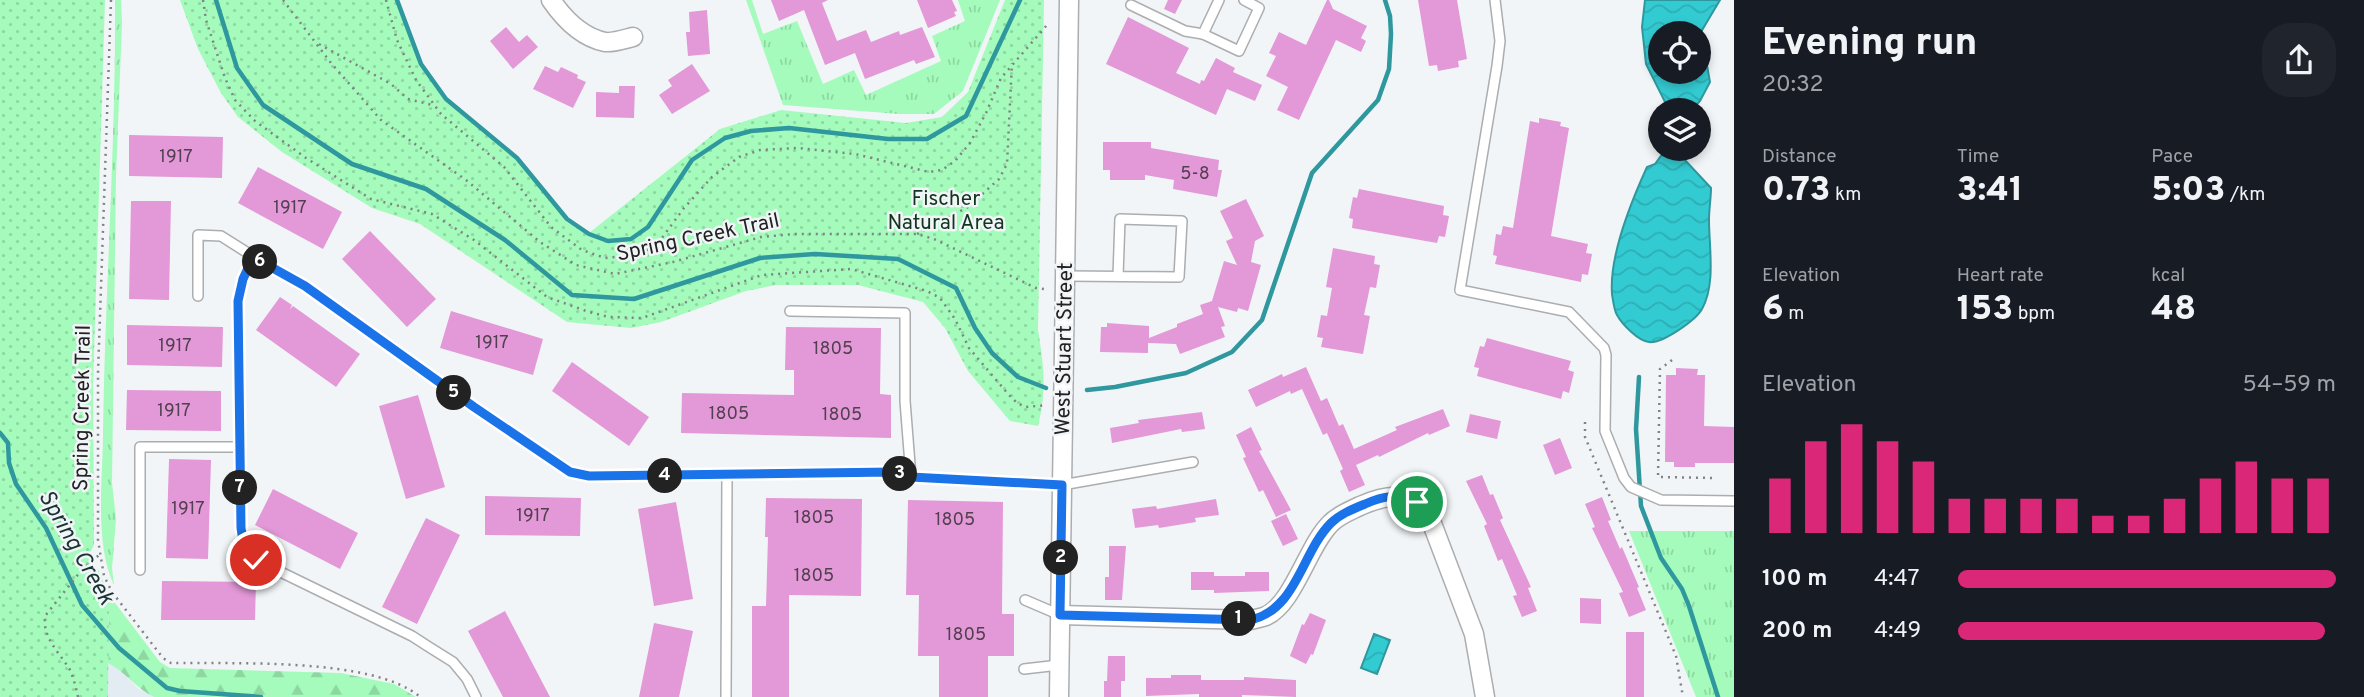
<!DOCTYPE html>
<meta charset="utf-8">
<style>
body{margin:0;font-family:Overpass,sans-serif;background:#20242c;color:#f1f3f6;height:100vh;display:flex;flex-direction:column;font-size:26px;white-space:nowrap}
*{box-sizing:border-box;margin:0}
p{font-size:23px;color:#9ea1a6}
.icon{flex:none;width:38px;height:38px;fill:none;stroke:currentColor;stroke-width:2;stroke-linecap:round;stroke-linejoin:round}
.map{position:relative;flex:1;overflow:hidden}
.details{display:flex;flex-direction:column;background:#171b24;width:630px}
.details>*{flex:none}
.controls{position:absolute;left:1648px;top:21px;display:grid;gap:14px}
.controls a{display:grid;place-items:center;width:63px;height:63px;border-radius:50%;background:#171b24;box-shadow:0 4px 10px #0003;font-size:35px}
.pin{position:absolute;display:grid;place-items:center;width:60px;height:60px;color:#fff;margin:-30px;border:4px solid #fff;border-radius:50%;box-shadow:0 2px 7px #0007}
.km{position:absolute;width:35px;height:35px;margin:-18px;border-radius:50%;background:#222;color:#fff;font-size:19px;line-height:35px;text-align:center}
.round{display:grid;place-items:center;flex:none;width:74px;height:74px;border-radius:28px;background:#20242c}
.head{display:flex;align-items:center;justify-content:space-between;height:119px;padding:0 28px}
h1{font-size:38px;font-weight:800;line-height:52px}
.figures{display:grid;grid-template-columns:repeat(3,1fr);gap:10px;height:119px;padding:7px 28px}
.figures div{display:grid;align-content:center}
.figures b{font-size:35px;font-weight:800}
.figures small{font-size:19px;font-weight:400}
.figures p{font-size:19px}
.chart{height:196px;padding:14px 28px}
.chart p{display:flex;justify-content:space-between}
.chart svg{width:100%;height:126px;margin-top:7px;stroke:#db2777;stroke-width:6}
ul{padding:0 28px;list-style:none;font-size:23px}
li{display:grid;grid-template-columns:112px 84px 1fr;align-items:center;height:52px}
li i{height:18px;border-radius:9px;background:#db2777}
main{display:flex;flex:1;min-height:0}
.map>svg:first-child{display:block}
.built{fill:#e3ebf3}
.grass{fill:url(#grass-tufts)}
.forest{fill:url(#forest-firs)}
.park{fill:url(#park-dots)}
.water{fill:url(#water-waves);stroke:#2e989e;stroke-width:2;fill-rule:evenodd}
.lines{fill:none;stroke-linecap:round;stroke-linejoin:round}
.stream{stroke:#2e989e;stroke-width:4.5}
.building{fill:#e398d7}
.lane-casing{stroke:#abadaf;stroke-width:12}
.street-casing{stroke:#abadaf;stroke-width:21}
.path{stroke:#818283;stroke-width:2.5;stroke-dasharray:2 5;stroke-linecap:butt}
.lane{stroke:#fff;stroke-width:9}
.street{stroke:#fff;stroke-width:18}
.route-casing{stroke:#fff;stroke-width:14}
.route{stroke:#1a73e8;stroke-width:9}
.labels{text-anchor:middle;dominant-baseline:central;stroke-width:5;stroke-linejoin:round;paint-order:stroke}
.number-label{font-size:18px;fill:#524050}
.park-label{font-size:21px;fill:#11361e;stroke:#f2f5f7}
.street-label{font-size:21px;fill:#222223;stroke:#f2f5f7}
.water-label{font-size:23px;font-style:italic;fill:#1a3234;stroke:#f2f5f7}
</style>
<main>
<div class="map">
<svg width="1734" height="697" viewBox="0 0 1734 697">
<defs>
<pattern id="grass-tufts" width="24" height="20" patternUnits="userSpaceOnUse" patternTransform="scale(1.75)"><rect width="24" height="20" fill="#a4fbbc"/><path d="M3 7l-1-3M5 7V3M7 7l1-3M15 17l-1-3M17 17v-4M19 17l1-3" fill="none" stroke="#8dd7a1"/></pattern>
<pattern id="forest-firs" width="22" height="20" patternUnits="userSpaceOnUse" patternTransform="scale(1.75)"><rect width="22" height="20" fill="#a4fbbc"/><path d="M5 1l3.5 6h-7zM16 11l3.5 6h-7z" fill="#8dd7a1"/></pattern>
<pattern id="park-dots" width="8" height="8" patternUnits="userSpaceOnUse" patternTransform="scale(1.75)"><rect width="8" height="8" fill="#a4fbbc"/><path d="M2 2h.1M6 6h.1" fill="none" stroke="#8dd7a1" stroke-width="1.8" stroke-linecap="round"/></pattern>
<pattern id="water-waves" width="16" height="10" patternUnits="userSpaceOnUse" patternTransform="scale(1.75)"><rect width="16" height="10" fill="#33cbd2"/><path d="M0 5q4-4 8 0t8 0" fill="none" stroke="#2daeb4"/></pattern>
</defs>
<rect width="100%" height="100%" fill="#f2f5f7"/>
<!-- built -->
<path class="built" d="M108,663L120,669L137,688L154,697H108Z"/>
<!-- grass -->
<g class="grass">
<path d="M115,0H121L122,23L116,176L112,483L116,519L112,568L114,585C94,544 103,478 103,432C105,288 116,144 115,0Z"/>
<path d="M746,0H752L763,34L797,21L823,84L854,70L866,95L941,61L932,36L965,21L958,0H1000L963,91L934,114H899L783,105Z"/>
<path d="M1629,531H1734V697H1696Z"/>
</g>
<!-- forest -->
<path class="forest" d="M109,595L160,662L170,668L341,673L394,684L416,697H154C136,689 126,672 108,663Z"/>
<!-- park -->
<g class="park">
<path d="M0,0H105L93,386L94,545L89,555L92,566L98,569L109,595L108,697H0Z"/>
<path d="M180,0H397L421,64L446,98L517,158L567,219L589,233L720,129L781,110L906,123L942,117L968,92L1005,0H1044L1038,330C1044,368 1047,388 1038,426L1010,421L968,371L945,328L923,302L858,285H776L746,291L661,322L631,328L567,322L420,224L372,208L282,152L238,117L221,93L198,49Z"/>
</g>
<!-- water -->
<g class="water">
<path d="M1645,0H1720L1701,32L1710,82L1700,101L1692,110H1669L1646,64L1642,27ZM1661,33H1699V72H1661Z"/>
<path d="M1666,149H1680L1683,158L1711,188C1711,198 1709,209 1709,220C1709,247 1716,284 1702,309C1696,320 1662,344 1649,342C1638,341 1622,324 1617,315C1614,310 1613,300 1612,294C1609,255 1631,202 1647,167L1655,164Z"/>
<path d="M1374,634L1390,640L1377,674L1361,668Z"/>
</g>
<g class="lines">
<!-- stream -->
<g class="stream">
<path d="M216,0L237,68L263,105L352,164L426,189L505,240L572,295L634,299L760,258L815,254L898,259L956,288L975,328L992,353L1018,377L1046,388"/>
<path d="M397,0L421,64L446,99L517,158L567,219L589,234L608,241L631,239L648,227L692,160L725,138L751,131L789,128L888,139H927L966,116L1020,0"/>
<path d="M1639,377L1636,429L1641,506L1661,558L1682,589L1689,606L1718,697"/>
<path d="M1087,390L1115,387L1186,373L1232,352L1262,320L1312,173L1378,100L1389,69L1391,34L1390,16L1385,0"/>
<path d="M0,433L8,443L9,463L16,484L46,528L82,605L119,648L167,688L180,691L261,697"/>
</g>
</g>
<!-- building -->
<g class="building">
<path d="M771,0H828L822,3L837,41L866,30L871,42L899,31L900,35L922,27L935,57L916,64L914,60L865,79L855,53L825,65L804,10L779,21Z"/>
<path d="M917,0H952L957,11L954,12L956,16L928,28Z"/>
<path d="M1168,0H1182L1175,14L1164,9Z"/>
<path d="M1327,0H1329L1333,9L1367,26L1361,38L1366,41L1361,52L1336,40L1299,120L1277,110L1288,87L1266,76L1276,56L1269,53L1279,32L1306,45Z"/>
<path d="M1418,0H1457L1467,59L1458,61L1459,67L1438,71L1437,65L1429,66Z"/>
<path d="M707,10L710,54L688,56L686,32H690L689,12Z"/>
<path d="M1128,17L1189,48L1176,73L1200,84L1201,80L1204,81L1216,58L1235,68L1233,72L1262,85L1255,101L1227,89L1216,115L1106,64Z"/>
<path d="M506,27L519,42L527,35L538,47L513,69L490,41Z"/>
<path d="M692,64L710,91L672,114L659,95L672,86L668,80Z"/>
<path d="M545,66L558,72L561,67L578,75L577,78L586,82L573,108L533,89Z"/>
<path d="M619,86H635L634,118L596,117V92L619,93Z"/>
<path d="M1539,118L1561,122L1560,126L1569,128L1551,236L1588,244L1586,253L1592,254L1588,275L1582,274L1581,282L1495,264L1497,256L1493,255L1496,234L1501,235L1503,226L1513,228L1530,121L1539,123Z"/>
<path d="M129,135L223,137L222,178L129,176Z"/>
<path d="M1103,142H1151V148L1219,160L1218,170H1222L1217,197L1173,189L1174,180L1145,175V180H1110V170H1103Z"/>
<path d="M258,167L342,212L323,249L238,203Z"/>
<path d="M1359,189L1444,206L1443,215L1449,216L1445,237L1439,236L1437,243L1352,228L1353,219L1349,218L1353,197L1357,198Z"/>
<path d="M1246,199L1264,236L1255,241L1251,262L1261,265L1248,311L1238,308L1237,312L1218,307L1225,326L1221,327L1225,337L1180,354L1176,344L1148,343V353L1100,352L1101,327H1107V323L1149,326V338L1177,327V324L1203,314L1200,305L1212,301L1224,261L1237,265L1226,241L1233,238L1220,211Z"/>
<path d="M131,201H171L169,300L129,299Z"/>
<path d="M370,231L436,299L407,327L342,259Z"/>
<path d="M1333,248L1375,256L1374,264L1380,265L1376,288L1370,287L1364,315L1370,316L1363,354L1321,347L1323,338L1317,337L1321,315L1327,316L1332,288L1326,287Z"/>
<path d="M280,297L292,305L290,309L293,306L360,354L336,387L256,330Z"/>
<path d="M451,311L543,339L533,375L440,348Z"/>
<path d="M127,325L223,327L222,367L127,365Z"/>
<path d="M786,327L881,328L880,394L891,395V438L681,433L682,393L794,395V370H785Z"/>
<path d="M1487,338L1571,361L1568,370L1574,372L1569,393L1563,391L1561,399L1477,376L1479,368L1474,367L1480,346L1484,347Z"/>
<path d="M572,362L649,417L629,446L552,391Z"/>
<path d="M1306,367L1321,401L1327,398L1339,426L1343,424L1354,449L1397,430L1395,427L1443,409L1450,426L1429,435L1428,433L1379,457L1378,455L1356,465L1365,485L1349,492L1340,471L1343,469L1327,433L1323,435L1302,389L1291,394L1290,391L1256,407L1248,390L1282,374L1283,377Z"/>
<path d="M1676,368L1698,369L1697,375H1705L1704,426L1734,427V463H1695V467H1674V462H1665L1666,375H1676Z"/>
<path d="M127,390L221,391V431L126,430Z"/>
<path d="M418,395L445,487L406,499L379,406Z"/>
<path d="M1202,412L1205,429L1182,432L1181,429L1112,443L1110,428L1139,423L1138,420Z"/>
<path d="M1470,414L1501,421L1497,439L1466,432Z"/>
<path d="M1251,427L1262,450L1259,451L1291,510L1276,517L1263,490L1259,492L1243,458L1246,457L1236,435Z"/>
<path d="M1560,438L1572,468L1555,475L1543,445Z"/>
<path d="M169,459L211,460L208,559L166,558Z"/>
<path d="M1482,475L1490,495L1493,494L1503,518L1500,520L1531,587L1528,588L1537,611L1522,617L1513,596L1517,595L1502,559L1498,561L1484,526L1487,524L1466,481Z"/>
<path d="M273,489L358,533L340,569L255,525Z"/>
<path d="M485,496L581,498L580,536L485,535Z"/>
<path d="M1602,497L1611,520L1608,521L1620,549L1622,547L1639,587L1637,588L1646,610L1629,617L1619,593L1623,592L1592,528L1595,527L1585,504Z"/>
<path d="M766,498L862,499L861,596L789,595V697H752V606H766L768,537H765Z"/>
<path d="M1216,499L1219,515L1195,518L1196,522L1159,528L1158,525L1135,528L1132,509L1156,506L1157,509Z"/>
<path d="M908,500L1003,502L1002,614H1014V656H988V697H939V656H918L919,595H906Z"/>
<path d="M676,502L693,599L654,606L638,509Z"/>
<path d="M1286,514L1298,539L1283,546L1271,521Z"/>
<path d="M426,518L460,535L417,624L382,607Z"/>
<path d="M1109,546H1126L1122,600H1105V577H1109Z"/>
<path d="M1191,572H1214V576H1245V572H1269V591L1214,593V590H1191Z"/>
<path d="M162,581L256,582L255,620H161Z"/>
<path d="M1580,598L1601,599V624L1580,623Z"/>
<path d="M505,611L550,697H503L468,631Z"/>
<path d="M1310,613L1326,620L1313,655L1311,654L1306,664L1290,656L1302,624L1304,625Z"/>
<path d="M654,623L693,631L679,697H639Z"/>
<rect x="1626" y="632" width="18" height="65"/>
<path d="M1108,656H1125V681H1121V697H1104V681H1107Z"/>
<path d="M1171,675H1201V680H1244V677L1296,680V697L1242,695V697H1199V694L1146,696V678H1171Z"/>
</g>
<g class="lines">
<defs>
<g id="lane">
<path d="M1219,0L1203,34L1239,51L1259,8L1244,0"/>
<path d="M1495,0L1500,41L1497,66L1460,290L1569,312L1604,348L1606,355L1605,431L1624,478L1631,487L1661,500L1734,501"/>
<path d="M1131,5L1185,31L1203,34"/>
<path d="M1066,276L1179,277L1182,221L1120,219L1118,276"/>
<path d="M198,296V235L221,236L262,262"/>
<path d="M790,311L905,313V401L911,477"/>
<path d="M140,570V447H239"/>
<path d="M1025,600L1060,615"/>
<path d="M1024,669L1059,665"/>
<path d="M476,697L467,679L453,662L429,647L412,636L256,560L244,547L241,528L238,301L243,279L250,264L262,262L305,286L474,407L571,472L589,476L892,472L911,477L1062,485L1193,462"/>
<path d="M726,697L727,476"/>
</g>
<g id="street">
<path d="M551,0C564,19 581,37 605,42C613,43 625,39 633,37"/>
<path d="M1060,615L1250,620C1255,619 1261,618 1266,616C1294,603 1308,545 1331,523C1339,515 1350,511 1360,506C1385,495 1408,490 1428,513L1474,634L1485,697"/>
<path d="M1059,697L1069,0"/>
</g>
</defs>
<!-- lane casing -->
<use href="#lane" class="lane-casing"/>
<!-- street casing -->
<use href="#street" class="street-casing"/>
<!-- path -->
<g class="path">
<path d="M111,0L98,373V540L104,576L112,592L163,658L171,663C232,664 374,657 420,697"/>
<path d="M203,0L206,20L225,78L235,100L255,121L306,158L371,199L432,214L474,240L547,297L589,312L609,317L642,318L762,275L851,269L927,291L940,298L955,319L969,348L1009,395L1017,403L1026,407L1047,405"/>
<path d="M283,0L331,63L381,120L466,180L540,242L576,265L615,274L673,262L761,237L794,234H917L934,239L1036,288L1044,289"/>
<path d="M386,0L397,40L416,80L441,114L504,167L551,227L582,250L605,258L635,255L656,246L684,208L712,177L739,157L760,150L798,148L855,154L929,172L942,170L955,161L970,143L986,113L1001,78L1047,25"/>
<path d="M319,44L391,84L408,99L432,105"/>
<path d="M917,234L968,207L999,179L1007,164L1012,63"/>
<path d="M1672,360L1660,369L1658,477L1712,478"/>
<path d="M1585,422V437L1676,656L1683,697"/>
<path d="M78,697C76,688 74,679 70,670C60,653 42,638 45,616L80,572L99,555"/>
</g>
<!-- lane -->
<use href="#lane" class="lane"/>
<!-- street -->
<use href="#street" class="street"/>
</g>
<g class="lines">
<defs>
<path id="route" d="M256,560L244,547L241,528L238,301L243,279L250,264L262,262L305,286L474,407L570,472L589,476L892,472L911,477L1062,485L1060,615L1250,620C1297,610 1301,553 1331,523C1340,514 1353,509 1365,504C1383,496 1398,493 1417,502"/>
</defs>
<!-- route casing -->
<use href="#route" class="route-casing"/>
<!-- route -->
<use href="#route" class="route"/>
</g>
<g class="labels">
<!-- number labels -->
<g class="number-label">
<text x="176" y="157">1917</text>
<text x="1195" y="174">5-8</text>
<text x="290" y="208">1917</text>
<text x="492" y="343">1917</text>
<text x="175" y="346">1917</text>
<text x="833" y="349">1805</text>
<text x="174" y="411">1917</text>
<text x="729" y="414">1805</text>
<text x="842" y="415">1805</text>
<text x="188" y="509">1917</text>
<text x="533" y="516">1917</text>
<text x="814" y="518">1805</text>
<text x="955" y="520">1805</text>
<text x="814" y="576">1805</text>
<text x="966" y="635">1805</text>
</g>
<!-- park labels -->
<g class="park-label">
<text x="946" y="199">Fischer<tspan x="946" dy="24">Natural Area</tspan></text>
</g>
<!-- street labels -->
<g class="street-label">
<text transform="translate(698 238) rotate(-12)">Spring Creek Trail</text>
<text transform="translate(1065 349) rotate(-89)">West Stuart Street</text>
<text transform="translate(83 408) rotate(-89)">Spring Creek Trail</text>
</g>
<!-- water labels -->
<g class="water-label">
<text transform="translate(75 548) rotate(60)">Spring Creek</text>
</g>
</g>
</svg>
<div class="controls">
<a><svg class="icon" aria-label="locate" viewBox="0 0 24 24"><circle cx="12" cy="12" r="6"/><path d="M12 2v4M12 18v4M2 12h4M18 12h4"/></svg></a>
<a><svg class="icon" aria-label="layers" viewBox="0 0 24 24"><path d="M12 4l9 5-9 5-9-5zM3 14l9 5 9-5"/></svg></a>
</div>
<div class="pin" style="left:1417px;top:502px;background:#1e9e55"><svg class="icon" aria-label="arrive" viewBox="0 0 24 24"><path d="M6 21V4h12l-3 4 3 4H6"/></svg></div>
<div class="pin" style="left:256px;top:560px;background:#d93025"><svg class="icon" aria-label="check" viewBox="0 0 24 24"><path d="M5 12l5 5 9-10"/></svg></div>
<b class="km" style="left:1239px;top:619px">1</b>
<b class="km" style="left:1061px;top:558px">2</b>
<b class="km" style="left:900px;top:474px">3</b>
<b class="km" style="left:665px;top:476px">4</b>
<b class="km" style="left:454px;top:393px">5</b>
<b class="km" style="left:260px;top:262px">6</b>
<b class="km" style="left:240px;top:488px">7</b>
</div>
<section class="details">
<div class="head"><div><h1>Evening run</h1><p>20:32</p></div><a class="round"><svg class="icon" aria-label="share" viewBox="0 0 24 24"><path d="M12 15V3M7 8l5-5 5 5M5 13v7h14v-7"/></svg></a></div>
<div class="figures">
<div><p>Distance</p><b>0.73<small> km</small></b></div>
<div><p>Time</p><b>3:41</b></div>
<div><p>Pace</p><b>5:03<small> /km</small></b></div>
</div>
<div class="figures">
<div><p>Elevation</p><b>6<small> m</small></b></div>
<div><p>Heart rate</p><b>153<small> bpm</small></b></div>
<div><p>kcal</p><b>48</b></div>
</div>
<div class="chart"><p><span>Elevation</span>54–59 m</p>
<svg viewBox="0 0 160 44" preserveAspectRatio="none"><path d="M5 44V25M15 44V12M25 44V6M35 44V12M45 44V19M55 44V32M65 44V32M75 44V32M85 44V32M95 44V38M105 44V38M115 44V32M125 44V25M135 44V19M145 44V25M155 44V25"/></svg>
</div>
<ul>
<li><b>100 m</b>4:47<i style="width:100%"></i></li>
<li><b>200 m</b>4:49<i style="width:97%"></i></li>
</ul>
</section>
</main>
